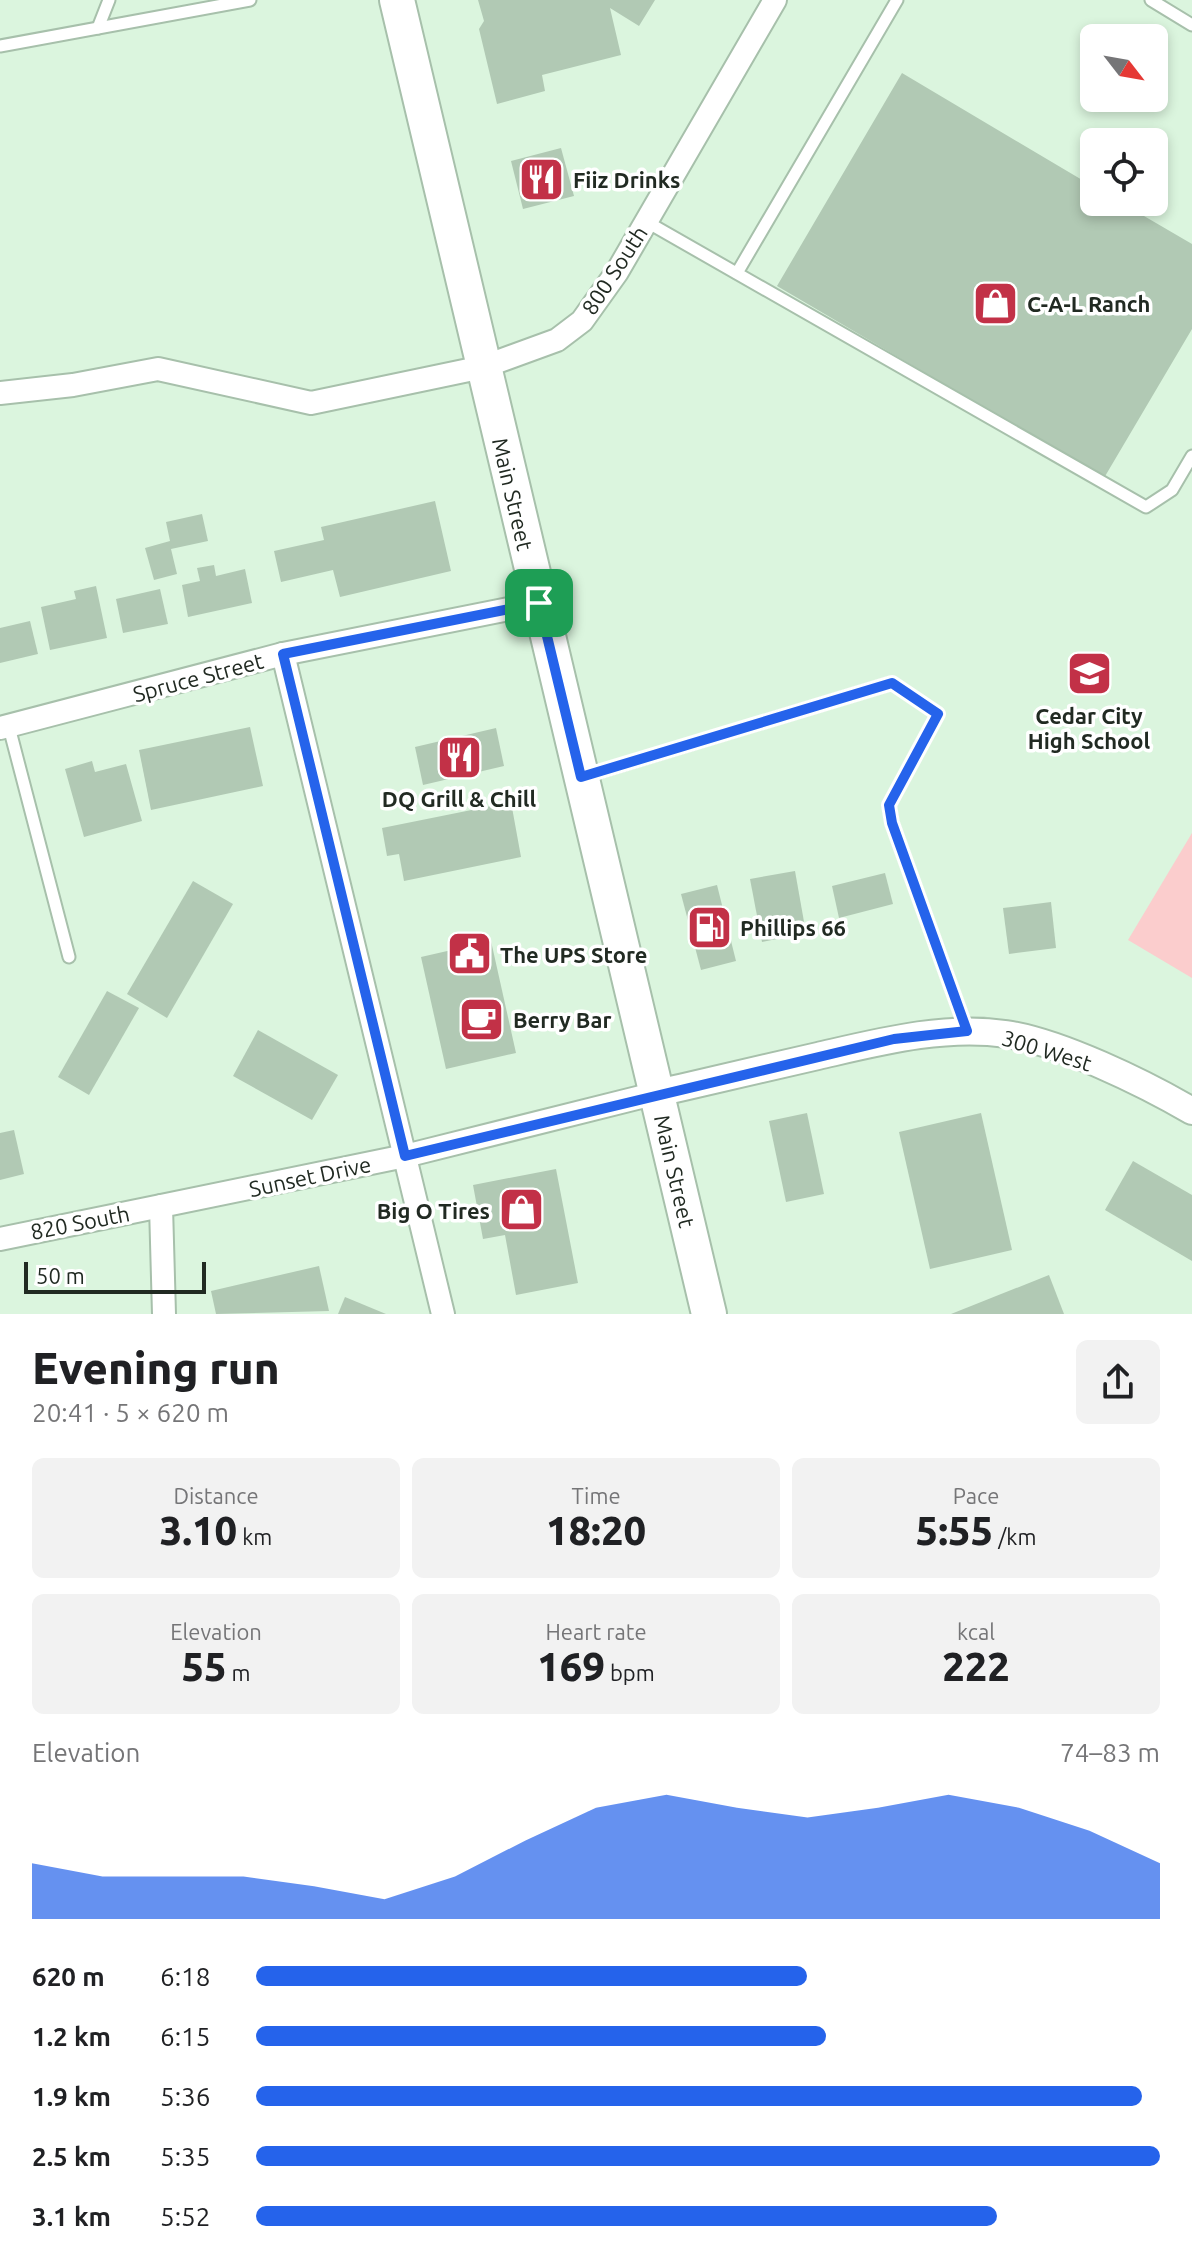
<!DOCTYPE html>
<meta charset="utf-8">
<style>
body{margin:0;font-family:Ubuntu,sans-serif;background:#f2f2f2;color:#202124;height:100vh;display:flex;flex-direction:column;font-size:30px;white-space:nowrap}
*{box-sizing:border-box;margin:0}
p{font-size:26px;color:#757577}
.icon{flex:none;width:44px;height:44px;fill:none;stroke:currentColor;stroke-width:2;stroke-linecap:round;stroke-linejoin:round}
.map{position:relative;height:1314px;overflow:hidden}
.panel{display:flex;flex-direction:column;background:#fff;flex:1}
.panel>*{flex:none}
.needle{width:52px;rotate:121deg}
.controls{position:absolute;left:1080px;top:24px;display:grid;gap:16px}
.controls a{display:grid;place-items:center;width:88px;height:88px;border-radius:12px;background:#fff;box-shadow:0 4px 12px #0003;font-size:40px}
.scale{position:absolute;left:24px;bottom:20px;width:182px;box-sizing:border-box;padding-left:8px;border:4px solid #212a22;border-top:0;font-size:22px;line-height:28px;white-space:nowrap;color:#212a22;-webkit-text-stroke:6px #fff;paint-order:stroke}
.pin{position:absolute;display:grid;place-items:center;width:68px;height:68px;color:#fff;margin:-34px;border-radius:16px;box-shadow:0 4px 12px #0006}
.round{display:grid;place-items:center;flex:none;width:84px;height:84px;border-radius:12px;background:#f2f2f2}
.headline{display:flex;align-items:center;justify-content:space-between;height:136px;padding:0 32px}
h1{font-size:44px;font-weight:800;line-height:60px}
.figures{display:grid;grid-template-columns:repeat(3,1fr);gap:12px;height:136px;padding:8px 32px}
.figures div{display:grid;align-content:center;border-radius:12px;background:#f2f2f2;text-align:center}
.figures b{font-size:40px;font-weight:800}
.figures small{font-size:22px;font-weight:400}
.figures p{font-size:22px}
.chart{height:224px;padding:16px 32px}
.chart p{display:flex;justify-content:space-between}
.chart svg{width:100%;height:144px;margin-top:8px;fill:#2563eb;opacity:.7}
ul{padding:0 32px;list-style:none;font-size:26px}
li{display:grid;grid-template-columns:128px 96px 1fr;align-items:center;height:60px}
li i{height:20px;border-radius:10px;background:#2563eb}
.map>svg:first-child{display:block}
.green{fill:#fbcdcd}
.building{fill:#b1c9b4}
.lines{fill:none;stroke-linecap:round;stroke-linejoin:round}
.service-casing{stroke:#a7c0ab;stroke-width:15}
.minor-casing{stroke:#a7c0ab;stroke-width:26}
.tertiary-casing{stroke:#a7c0ab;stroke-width:30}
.primary-casing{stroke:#a7c0ab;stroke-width:38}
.service{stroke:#fff;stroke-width:11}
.minor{stroke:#fff;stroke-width:22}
.tertiary{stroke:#fff;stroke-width:26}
.primary{stroke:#fff;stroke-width:34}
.route-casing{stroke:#fff;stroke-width:16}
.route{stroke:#2563eb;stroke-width:10}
.labels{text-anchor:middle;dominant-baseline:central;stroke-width:7;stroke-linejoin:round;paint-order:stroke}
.poi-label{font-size:22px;font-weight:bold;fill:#212a22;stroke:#fff;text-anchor:start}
.street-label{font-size:22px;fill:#212a22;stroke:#fff}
</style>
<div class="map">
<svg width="1192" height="1314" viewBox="0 0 1192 1314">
<rect width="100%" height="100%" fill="#dbf5de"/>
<!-- green -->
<path class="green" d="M1192,833V978L1128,940Z"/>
<!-- building -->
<g class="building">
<path d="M478,0H655L639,26L610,8L621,55L542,75L545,91L497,104L479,29L484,21Z"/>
<path d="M902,73L1094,187V202H1120L1192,244V329L1104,478L777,286Z"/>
<path d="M561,148L574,196L523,209L511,161Z"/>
<path d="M435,501L451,571L340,597L333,570L281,582L274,551L324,540L321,527Z"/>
<path d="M202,514L208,541L171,549L177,574L154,580L145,548L170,541L166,522Z"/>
<path d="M214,565L216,576L245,569L252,603L188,617L182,585L200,581L197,568Z"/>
<path d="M96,586L107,638L50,650L41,607L76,599L74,591Z"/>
<path d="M160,589L168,624L123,633L116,599Z"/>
<path d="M30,621L38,654L0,663V628Z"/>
<path d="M250,727L263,786L151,810L139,750Z"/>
<path d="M496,728L504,766L423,785L415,747Z"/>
<path d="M92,761L95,772L126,764L142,821L84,837L65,769Z"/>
<path d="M511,802L521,857L404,881L399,854L387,856L382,828Z"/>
<path d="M795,871L806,933L762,942L750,879Z"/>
<path d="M885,873L893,904L839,918L832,886Z"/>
<path d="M193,881L233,904L167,1018L127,994Z"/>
<path d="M717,885L736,961L701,970L681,894Z"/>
<path d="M1051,902L1056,948L1009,954L1003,908Z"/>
<path d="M491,941L516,1053L446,1069L421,957Z"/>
<path d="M107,991L139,1008L89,1095L58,1077Z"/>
<path d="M258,1030L338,1075L312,1120L233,1076Z"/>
<path d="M807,1113L824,1194L786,1202L769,1121Z"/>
<path d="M981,1113L1012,1250L930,1269L899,1132Z"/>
<path d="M14,1130L24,1174L0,1180V1133Z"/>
<path d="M1133,1161L1192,1195V1261L1105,1210Z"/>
<path d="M556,1169L578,1283L516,1295L505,1235L483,1239L473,1185Z"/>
<path d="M319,1266L329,1311L216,1314L211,1291Z"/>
<path d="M1049,1275L1064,1314H951Z"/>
<path d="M345,1297L386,1314H338Z"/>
</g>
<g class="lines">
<defs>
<g id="service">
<path d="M1151,0L1192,25"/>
<path d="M98,28L109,0"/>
<path d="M0,46L250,0"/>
<path d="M647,222L1146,507L1172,490L1192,456"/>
<path d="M737,273L897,0"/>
<path d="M9,727L69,957"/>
<path d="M585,776L892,683L938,714L889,805L892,823L967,1031"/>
</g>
<g id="minor">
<path d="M0,393L73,385L158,369L311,403L483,367L557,340L582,321L617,272L775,0"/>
<path d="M283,654L443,1314"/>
<path d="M0,728L283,654L539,603"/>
<path d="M0,1239L161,1206"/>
<path d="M164,1314L161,1206L405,1156L657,1093"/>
</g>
<path id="tertiary" d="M657,1093C711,1081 765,1068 818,1056C879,1042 943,1025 1006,1034C1060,1042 1144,1083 1192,1111"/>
<path id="primary" d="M397,0L709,1314"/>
</defs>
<!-- service casing -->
<use href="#service" class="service-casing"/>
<!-- minor casing -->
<use href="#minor" class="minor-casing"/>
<!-- tertiary casing -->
<use href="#tertiary" class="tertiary-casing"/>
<!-- primary casing -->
<use href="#primary" class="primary-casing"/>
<!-- service -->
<use href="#service" class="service"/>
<!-- minor -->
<use href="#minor" class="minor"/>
<!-- tertiary -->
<use href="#tertiary" class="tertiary"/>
<!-- primary -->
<use href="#primary" class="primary"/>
</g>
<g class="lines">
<defs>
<path id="route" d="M539,603L581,777L892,683L938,714L889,805L892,823L967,1031L894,1039L405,1156L283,654Z"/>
</defs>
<!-- route casing -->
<use href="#route" class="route-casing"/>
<!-- route -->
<use href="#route" class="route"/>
</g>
<!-- icons -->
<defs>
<symbol id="restaurant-square" viewBox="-11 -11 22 22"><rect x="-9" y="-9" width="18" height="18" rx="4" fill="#c23147" stroke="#fff"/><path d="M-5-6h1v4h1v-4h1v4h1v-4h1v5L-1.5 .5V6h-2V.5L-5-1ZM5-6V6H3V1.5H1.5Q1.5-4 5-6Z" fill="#fff"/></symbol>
<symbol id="shop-square" viewBox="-11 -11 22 22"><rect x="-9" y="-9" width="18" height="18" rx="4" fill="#c23147" stroke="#fff"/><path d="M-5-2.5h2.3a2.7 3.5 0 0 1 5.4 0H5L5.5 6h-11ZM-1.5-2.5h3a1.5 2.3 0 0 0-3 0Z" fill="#fff"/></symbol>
<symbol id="school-square" viewBox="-11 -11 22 22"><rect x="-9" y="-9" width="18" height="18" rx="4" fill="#c23147" stroke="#fff"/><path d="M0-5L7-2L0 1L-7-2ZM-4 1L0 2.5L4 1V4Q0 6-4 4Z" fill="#fff"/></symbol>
<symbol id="fuel-square" viewBox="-11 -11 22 22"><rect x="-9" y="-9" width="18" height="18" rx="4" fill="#c23147" stroke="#fff"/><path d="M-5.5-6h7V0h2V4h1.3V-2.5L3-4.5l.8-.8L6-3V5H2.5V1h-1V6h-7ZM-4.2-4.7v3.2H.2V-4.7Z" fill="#fff"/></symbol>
<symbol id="civic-square" viewBox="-11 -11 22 22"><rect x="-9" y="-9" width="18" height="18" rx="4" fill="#c23147" stroke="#fff"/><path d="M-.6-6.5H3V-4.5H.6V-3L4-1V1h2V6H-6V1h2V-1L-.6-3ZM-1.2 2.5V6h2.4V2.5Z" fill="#fff"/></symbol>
<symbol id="cafe-square" viewBox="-11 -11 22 22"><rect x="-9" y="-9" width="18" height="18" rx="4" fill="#c23147" stroke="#fff"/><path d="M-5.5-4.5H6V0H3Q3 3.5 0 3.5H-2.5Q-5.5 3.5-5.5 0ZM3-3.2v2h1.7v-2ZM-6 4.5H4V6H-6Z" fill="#fff"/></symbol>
</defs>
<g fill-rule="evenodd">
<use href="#restaurant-square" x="516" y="154" width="51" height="51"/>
<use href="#shop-square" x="970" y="278" width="51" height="51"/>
<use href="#school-square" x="1064" y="648" width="51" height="51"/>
<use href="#restaurant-square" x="434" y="732" width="51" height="51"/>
<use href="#fuel-square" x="684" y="902" width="51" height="51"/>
<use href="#civic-square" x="444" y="928" width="51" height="51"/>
<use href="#cafe-square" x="456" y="994" width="51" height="51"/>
<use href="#shop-square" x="496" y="1184" width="51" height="51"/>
</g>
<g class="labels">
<!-- poi labels -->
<g class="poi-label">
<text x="573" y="179">Fiiz Drinks</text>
<text x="1027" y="303">C-A-L Ranch</text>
<text x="1089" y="715" text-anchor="middle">Cedar City<tspan x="1089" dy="25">High School</tspan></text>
<text x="459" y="798" text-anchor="middle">DQ Grill &amp; Chill</text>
<text x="740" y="927">Phillips 66</text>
<text x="500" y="954">The UPS Store</text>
<text x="513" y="1019">Berry Bar</text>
<text x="490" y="1210" text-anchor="end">Big O Tires</text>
</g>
<!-- street labels -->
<g class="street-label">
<text transform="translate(614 270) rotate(-57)">800 South</text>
<text transform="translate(513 494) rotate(77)">Main Street</text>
<text transform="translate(198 677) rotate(-15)">Spruce Street</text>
<text transform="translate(1047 1050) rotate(17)">300 West</text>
<text transform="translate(675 1171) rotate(77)">Main Street</text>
<text transform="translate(310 1176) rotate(-12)">Sunset Drive</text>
<text transform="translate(80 1222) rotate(-11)">820 South</text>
</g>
</g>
</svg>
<div class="controls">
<a><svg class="needle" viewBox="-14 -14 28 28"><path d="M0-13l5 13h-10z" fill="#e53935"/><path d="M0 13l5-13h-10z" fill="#757577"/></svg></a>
<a><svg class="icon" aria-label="locate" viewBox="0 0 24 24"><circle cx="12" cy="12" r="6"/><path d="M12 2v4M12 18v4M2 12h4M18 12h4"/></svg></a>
</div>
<div class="scale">50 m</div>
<div class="pin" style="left:539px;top:603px;background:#1e9e55"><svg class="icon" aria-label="arrive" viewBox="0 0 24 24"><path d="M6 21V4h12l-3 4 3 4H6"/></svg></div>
</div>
<section class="panel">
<div class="headline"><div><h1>Evening run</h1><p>20:41 · 5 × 620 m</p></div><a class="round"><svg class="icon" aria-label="share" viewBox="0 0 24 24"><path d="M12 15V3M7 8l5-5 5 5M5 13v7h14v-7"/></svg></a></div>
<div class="figures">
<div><p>Distance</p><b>3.10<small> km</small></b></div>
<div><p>Time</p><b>18:20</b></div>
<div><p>Pace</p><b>5:55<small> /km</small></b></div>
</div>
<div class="figures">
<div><p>Elevation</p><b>55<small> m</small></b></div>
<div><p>Heart rate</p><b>169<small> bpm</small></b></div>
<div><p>kcal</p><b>222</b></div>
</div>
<div class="chart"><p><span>Elevation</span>74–83 m</p>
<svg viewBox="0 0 160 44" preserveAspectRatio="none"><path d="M0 44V27L10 31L20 31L30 31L40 34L50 38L60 31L70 20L80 10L90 6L100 10L110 13L120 10L130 6L140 10L150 17L160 27V44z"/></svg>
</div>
<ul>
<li><b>620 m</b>6:18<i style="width:61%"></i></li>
<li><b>1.2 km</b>6:15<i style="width:63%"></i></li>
<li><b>1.9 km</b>5:36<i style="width:98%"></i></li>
<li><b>2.5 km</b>5:35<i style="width:100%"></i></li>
<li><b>3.1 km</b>5:52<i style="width:82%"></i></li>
</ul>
</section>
